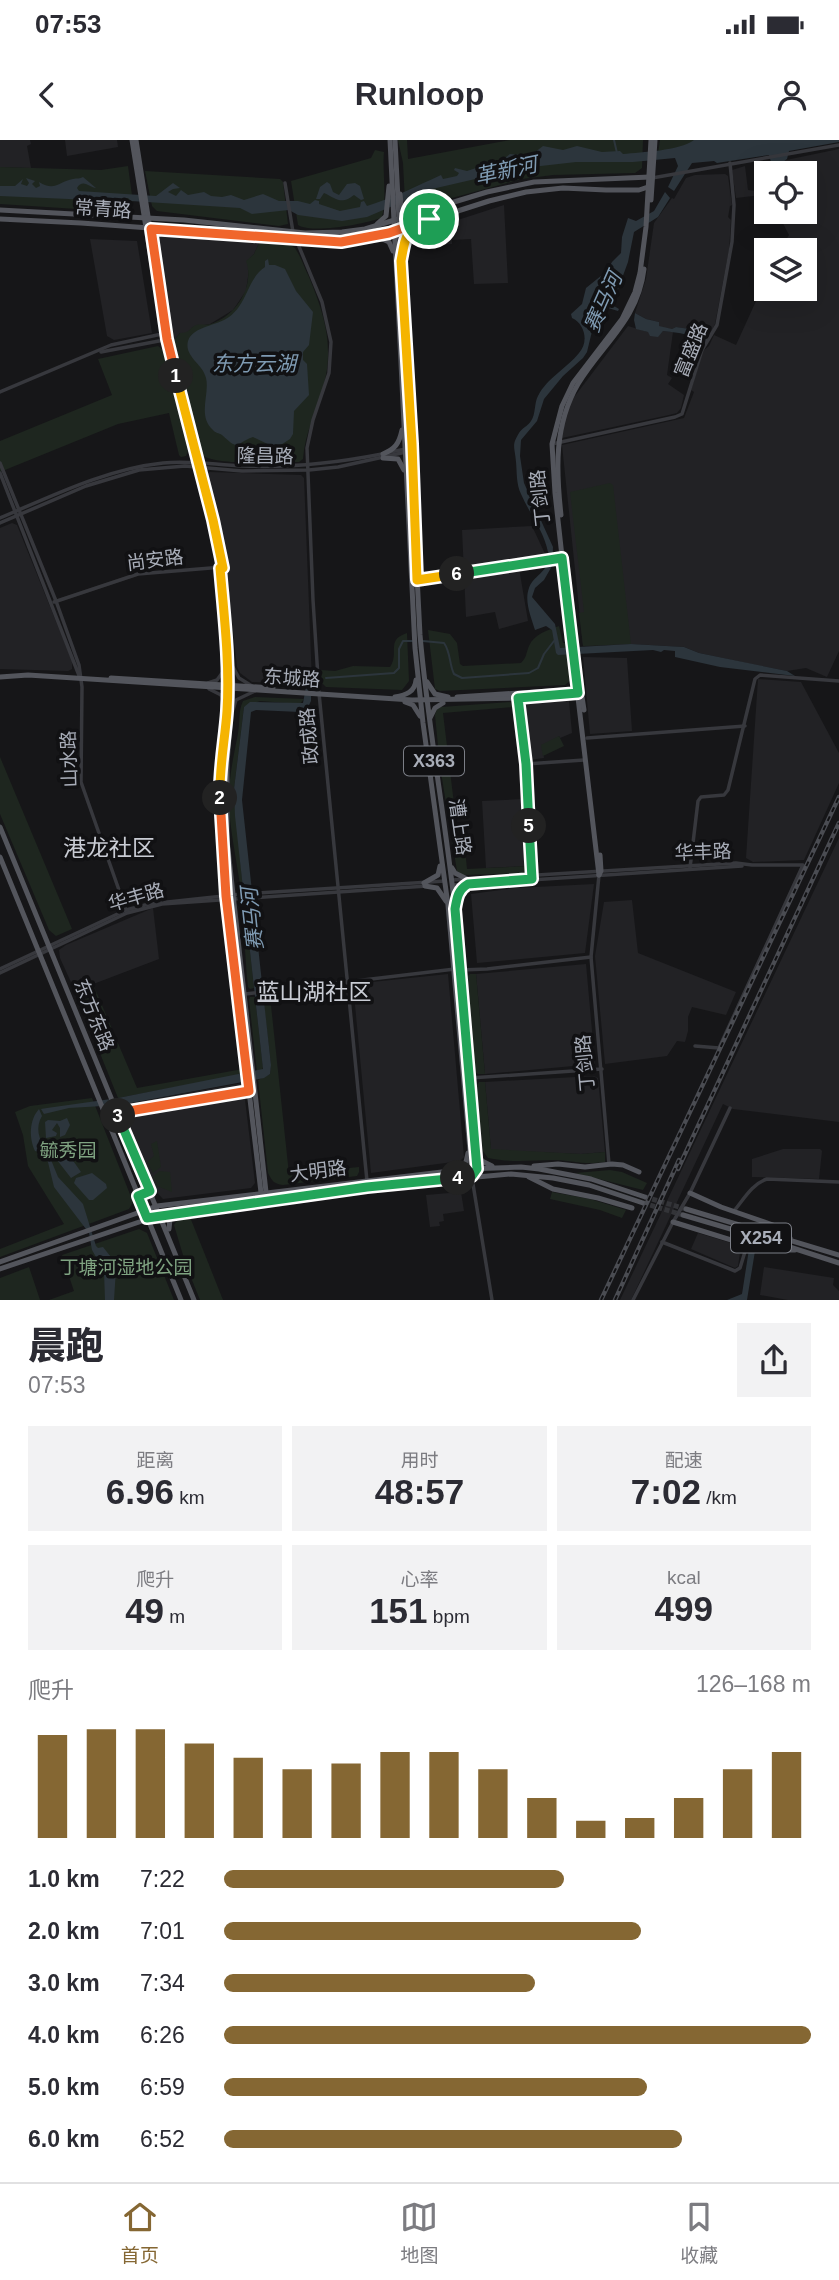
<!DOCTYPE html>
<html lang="zh">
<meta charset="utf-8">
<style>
body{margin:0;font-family:Helvetica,"Noto Sans SC",sans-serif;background:#f2f2f3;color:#2b2b33;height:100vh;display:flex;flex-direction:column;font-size:26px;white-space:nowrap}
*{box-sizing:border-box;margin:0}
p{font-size:23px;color:#7c7c81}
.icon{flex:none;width:38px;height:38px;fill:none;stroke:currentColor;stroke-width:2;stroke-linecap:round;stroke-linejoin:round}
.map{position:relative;height:1160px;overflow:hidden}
.panel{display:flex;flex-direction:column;background:#fff;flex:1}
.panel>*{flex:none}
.fabs{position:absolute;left:754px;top:21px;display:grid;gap:14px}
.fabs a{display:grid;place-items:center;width:63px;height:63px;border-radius:0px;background:#fff;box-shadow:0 7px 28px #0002;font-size:35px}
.pin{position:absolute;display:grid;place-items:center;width:60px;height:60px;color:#fff;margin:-30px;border:4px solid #fff;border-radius:50%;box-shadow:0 2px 7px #0007}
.km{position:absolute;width:35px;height:35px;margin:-18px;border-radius:50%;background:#222;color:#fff;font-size:19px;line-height:35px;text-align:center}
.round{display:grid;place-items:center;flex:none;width:74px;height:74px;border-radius:0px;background:#f2f2f3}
.summary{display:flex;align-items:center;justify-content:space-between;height:119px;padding:0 28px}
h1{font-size:38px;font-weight:800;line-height:52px}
.figures{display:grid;grid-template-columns:repeat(3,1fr);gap:10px;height:119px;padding:7px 28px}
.figures div{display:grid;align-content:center;border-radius:0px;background:#f2f2f3;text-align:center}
.figures b{font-size:35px;font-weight:800}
.figures small{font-size:19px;font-weight:400}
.figures p{font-size:19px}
.chart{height:196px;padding:14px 28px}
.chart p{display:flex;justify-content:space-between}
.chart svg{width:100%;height:126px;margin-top:7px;stroke:#856733;stroke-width:6}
ul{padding:0 28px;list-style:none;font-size:23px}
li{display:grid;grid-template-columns:112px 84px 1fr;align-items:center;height:52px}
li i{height:18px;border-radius:9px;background:#856733}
.status{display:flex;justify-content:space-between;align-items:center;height:49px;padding:0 35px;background:#fff;direction:ltr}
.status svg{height:19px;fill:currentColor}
header{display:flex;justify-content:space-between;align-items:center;height:91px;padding:0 28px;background:#fff;font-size:32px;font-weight:800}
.tabs{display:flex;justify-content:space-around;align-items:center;height:98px;border-top:2px solid #e1e1e2;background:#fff;font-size:19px;color:#7c7c81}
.tabs a{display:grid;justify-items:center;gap:4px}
.tabs .selected{color:#856733}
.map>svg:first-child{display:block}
.built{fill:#222225}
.green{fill:#1e261f}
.water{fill:#2c353c}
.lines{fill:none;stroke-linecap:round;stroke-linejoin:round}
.stream{stroke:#2c353c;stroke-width:2}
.major-tunnel{stroke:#333438;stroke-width:5;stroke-dasharray:5 2.5;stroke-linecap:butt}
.minor{stroke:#37383d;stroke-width:3.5}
.major{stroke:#53555c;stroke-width:5}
.rail-casing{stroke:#4a4c52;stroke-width:4.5}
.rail{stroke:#111113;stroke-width:2;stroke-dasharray:5;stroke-linecap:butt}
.split-1-casing{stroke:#fff;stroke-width:14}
.split-2-casing{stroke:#fff;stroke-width:14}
.split-3-casing{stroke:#fff;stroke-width:14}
.split-4-casing{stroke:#fff;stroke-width:14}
.split-5-casing{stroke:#fff;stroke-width:14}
.split-6-casing{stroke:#fff;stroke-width:14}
.split-7-casing{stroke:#fff;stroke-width:14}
.split-1{stroke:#f0652b;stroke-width:9}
.split-2{stroke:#f5b400;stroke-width:9}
.split-3{stroke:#f0652b;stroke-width:9}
.split-4{stroke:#22a559;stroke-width:9}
.split-5{stroke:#22a559;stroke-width:9}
.split-6{stroke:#22a559;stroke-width:9}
.split-7{stroke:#f5b400;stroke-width:9}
.labels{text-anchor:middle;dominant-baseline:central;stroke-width:7;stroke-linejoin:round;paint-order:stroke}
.shield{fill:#111113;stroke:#7b7e86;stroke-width:2}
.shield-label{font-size:18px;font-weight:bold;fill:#a8adb8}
.street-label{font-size:19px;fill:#a8adb8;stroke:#111113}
.park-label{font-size:19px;fill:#7fa381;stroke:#111113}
.water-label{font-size:21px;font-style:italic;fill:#7f9bb3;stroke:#111113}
.quarter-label{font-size:23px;fill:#c9ccd4;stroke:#111113}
</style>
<div class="status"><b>07:53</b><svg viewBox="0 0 49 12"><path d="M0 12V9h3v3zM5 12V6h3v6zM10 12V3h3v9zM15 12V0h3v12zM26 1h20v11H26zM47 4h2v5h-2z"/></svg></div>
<header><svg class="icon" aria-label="back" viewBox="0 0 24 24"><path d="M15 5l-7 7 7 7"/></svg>Runloop<svg class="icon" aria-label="person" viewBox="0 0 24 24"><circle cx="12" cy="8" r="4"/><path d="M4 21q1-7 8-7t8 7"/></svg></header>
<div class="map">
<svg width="839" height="1160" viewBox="0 0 839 1160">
<rect width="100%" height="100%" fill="#161618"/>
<!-- built -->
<g class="built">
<path d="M0,0H30L31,4L27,6L31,28L0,27Z"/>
<path d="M65,0H117L118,7L67,16Z"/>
<path d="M839,9V511L827,537L806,528L787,531L761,526L699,513L684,507L631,504L583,506L562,305L684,278L694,252L691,250L703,211L709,206L714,195L736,205L766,139V149H805V110H780L789,95L777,72H805V33H768L767,24Z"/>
<path d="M745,26L748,50L766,52V57L762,55L736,58L732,30Z"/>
<path d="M725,34L728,36L732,65L730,66L728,77L731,80L729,110L715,184L711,193L676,187L672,189L661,188L658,186L659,182L646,179L635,173L646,139L654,83L672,58L674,59L686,38L695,35Z"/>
<path d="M504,65L508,143L474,144L471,99L452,100V104L422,106L423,100L430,89Z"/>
<path d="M160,95L259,103L254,114L248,120V137L246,151L233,170L210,184L193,187L187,193H180L171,204L157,104V99Z"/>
<path d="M90,99L137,101L152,193L114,200L107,196Z"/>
<path d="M628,186L658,195L663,191L673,192L667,235L672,238L668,244L684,255L681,268L677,273L669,275L562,298L565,277L572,260Z"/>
<path d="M209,332L301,335L304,338L312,542L305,545L252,542L240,533L237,527L226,427L205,338Z"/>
<path d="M12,383L17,385L72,521V529L68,531L0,529V388Z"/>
<path d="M532,386L546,416L518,422L528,481L499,489L495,472L466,477L462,390Z"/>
<path d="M583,517L627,518L632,591L590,594Z"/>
<path d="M758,539L801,542L839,613V643L804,720L753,722L746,718Z"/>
<path d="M569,561L572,593L560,598L559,596L543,611L544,618L529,620L523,564Z"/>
<path d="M523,659L526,726L486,728L482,661Z"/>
<path d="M839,698V982L733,969L723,964L631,1160H620Z"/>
<path d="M594,744L585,813L477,823L471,754L516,748Z"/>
<path d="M632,760L638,813L736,852L726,875L692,867L688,877V891L685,902L677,901L667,916L605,924L595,816L604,762Z"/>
<path d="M153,768L159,819L75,851L60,818L59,810L66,805Z"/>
<path d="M586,824L595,924L485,934L476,834Z"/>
<path d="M448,834L464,1017L460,1021L371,1033L353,844Z"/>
<path d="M594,936L598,938L605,1012L581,1014L491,1010L485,942Z"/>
<path d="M243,943L255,1043L251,1048L163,1059L154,1049L120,965Z"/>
<path d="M783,1009H820L822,1011L819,1039L752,1037V1019Z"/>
<path d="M461,1052L464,1071L443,1074L444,1081L439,1082L440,1086L430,1087L426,1055Z"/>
<path d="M698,1093L741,1106L738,1126L735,1128L691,1109Z"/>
<path d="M764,1127L834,1138L833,1145L839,1151V1160H788L760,1155Z"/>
</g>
<!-- green -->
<g class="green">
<path d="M398,0H407L408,19L510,0H643L642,28L635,33L553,35L522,39L415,68H410L405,61L403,23Z"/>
<path d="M660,0H788L658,14Z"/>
<path d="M375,10L384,12C382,28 388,67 381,78C364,84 313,94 298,85L291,41L371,18Z"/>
<path d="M128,26L133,63L129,69L89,67L77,69L0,64V27L101,30Z"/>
<path d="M145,31L280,39L283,42L288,84L279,86L157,71L152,66Z"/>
<path d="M259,103L290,105L295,108C301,117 304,127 309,137C324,173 335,208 323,247C316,272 305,293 303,319L299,322C277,322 218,326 201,315L171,204L180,193C189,193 188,190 194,186C200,183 204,186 211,184C236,176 255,146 246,121L254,114Z"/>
<path d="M158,206L163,210L188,311L186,316L181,317L179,315L169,273L118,284L0,332V301L112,255L98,219Z"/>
<path d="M610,343L613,345L631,504L583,506L579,473L584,472L570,352Z"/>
<path d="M559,486L563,503H568L571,535V540L565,545L440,551L435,549L428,490L450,494L457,503L460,524L463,526L521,523C527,517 526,513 529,506C534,494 548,490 559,486Z"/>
<path d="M407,493L409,541L402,550L326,547L322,543L321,530L335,531L353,526L390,527C400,513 385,500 407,493Z"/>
<path d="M255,557L304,559L300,564L260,561L244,567L234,649L243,749L240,745C236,716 229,687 229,658C229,635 234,615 238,593C240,582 238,572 243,561Z"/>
<path d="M510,562L514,567L443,573L459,705L465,709L467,729L528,726L526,733L463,735L457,731L440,626L435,575L437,569L441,567Z"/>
<path d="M559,596L564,606L543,616L541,605Z"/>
<path d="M0,617L72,789L56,796L49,790L0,674Z"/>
<path d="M245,763L254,848L250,849L248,847C245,820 245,793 241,766Z"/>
<path d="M470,834H476L485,934H478L475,932L467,837Z"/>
<path d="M93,844L137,948L243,929L244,934L118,958L75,851Z"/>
<path d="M263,856H270L289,1034L359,1027V1032L357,1036L283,1045C274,1044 272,1041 268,1033L258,940L270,934L271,925Z"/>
<path d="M250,857H255L263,927L262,931L257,932L249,860Z"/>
<path d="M479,942H485L491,1009L581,1014L605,1012V1022C583,1025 575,1021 555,1020C533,1020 510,1023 488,1018L483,1011L476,947Z"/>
<path d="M92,958L133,1062L129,1069L0,1117V1109L64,1084L28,1026L23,995L15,972L30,966Z"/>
<path d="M157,1001L161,1027L153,1033L147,1022L154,1016L151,1004Z"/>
<path d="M610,1030L622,1032L647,1043L643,1050L575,1033Z"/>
<path d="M159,1031L170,1032L172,1052L157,1046L153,1037Z"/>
<path d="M552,1052L590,1059L626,1070L622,1078L600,1070L550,1059Z"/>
<path d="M190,1077L223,1160H200L186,1125L174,1085L178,1079Z"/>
<path d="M139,1089L147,1093L174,1160H49L74,1151L62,1115Z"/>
<path d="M29,1127L40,1160H0V1138Z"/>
</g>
<!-- water -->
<g class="water">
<path d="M694,0H839V2L789,11L787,19L783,22L788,33H778L775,22H771L769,15L717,23L714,21L692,23L674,51L668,47L678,26L675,18L633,22H576L523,28L432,49L367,77L342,81L298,75L289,70L252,74L240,68L131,61L128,58L114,61L0,56V46H15L23,39L21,44L27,46L29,43L26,38L35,41L32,44L36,48L40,46L39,42C55,52 60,41 73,39C77,38 80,39 83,37L96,48C90,48 83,38 77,48L79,51L156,56L173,43L180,48L173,49L168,52L176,56L181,50L188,55L204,52L211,56L222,57L231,55L244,60L263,54L279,61H298L310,64L315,60L319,61V64L340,71L360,67L361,62L364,61L367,66C393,58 417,46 441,35L443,39L457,36L459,33L454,30L455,28L467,31L485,25H492L500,22L510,14L530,16L543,6L563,10L577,6L602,12L620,11L623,14C642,12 679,11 694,0Z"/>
<path d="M327,42L330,44L333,52L339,55L347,44L355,43L360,46L364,59L361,60L354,55C341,65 337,59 324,53L320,59H316L320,47Z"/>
<path d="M665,52L670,58L658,77L634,92L628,122L614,160V166L619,169L618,171L608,168L594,183L587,212L583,218L563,236L544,259L537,281L521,300L520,316L524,343L553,407L552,426L544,440L535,448L532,457L555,484L560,508L631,504L684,507L699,513L787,531L795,536L720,527L675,517V511L664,510L661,512L653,510L558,515L556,513L552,490L546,486L535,490C531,477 524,461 529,448C533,435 552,431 548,412C544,391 529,373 521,354C516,344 517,332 516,322C515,307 511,306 519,293C522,288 528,286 531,281C536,274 534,263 538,256C547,238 567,228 579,213C589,202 585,184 572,178L571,174L582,164L586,148L607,131L612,122L621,113L622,97L628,78L636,81L654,71Z"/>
<path d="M268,119L269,125H275L285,129L296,151L313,172L309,205L303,212V220L307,224L309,255L294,271L293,294L290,299L276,308L253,297C235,303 240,312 222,295C219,293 215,293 213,290C197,276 210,254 206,238C203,224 184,217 188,201C193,186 217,186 229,177C248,163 247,139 265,127V121Z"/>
<path d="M635,173L646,179L659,182V186L672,189L676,187L703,191L709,198L706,204C691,194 681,193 663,191L658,197L650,196L648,192L636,189L634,180Z"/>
<path d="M311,535V561L306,571L300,572L256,570L251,572L242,660L271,925L270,934L264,938L120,965L69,968L44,974L41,969L47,968L118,958L263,929L235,676L234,649L244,567L250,562L303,563L308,536Z"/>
<path d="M39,969L42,976C35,987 39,999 45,1009L42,1013L35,1011C29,998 29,980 39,969Z"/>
<path d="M67,978L70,985L65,995L60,997V988L57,983L52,990L57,993L56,996L46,998L45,982L48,980L60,981Z"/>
<path d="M62,1001L66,1005L69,1015L81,1032L71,1038L57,1020L54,1011L58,1002Z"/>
<path d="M47,1010L58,1037L83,1064L96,1106L98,1108L103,1107L118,1126L116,1129L114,1160H105L104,1131L92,1110L89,1093L54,1047L47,1018L43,1014Z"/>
<path d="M92,1033L106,1044L107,1048L93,1060H89L74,1043L76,1038Z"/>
<path d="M749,1109L755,1111L747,1160H727L742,1154Z"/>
</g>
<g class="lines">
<!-- stream -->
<g class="stream">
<path d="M614,0L617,13"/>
<path d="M423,501L444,503C451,513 449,524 454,534L462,538L529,533L538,528L544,514L554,501"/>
<path d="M326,538L394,533L399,528V509L403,501H414"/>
</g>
<!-- major-tunnel -->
<g class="major-tunnel">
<path d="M645,1057L686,1069"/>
<path d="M643,1063L683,1075"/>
</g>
<!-- minor -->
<g class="minor">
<path d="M652,38L839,5"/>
<path d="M285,43L293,92L322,162L331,202L329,233L313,280L307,308L313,460L319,553L367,1041"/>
<path d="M101,212L164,200"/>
<path d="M0,252L111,205L162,194"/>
<path d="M552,304L675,277L682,274L702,210L717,185L732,102L734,65L730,23"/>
<path d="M390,312L406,309"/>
<path d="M0,323L56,461L79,525L82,547L81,642L126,770"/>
<path d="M0,333L80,538"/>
<path d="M0,378C52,356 106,329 163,323C190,320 216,325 243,326C290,328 336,323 382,314"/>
<path d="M0,383L86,346L139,330L185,326L242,331L309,330L338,327L406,312"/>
<path d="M417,440L566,417"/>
<path d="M54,462L138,434L223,427"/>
<path d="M233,527L239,538L252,546"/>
<path d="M208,543L217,540L225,529"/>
<path d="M209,549L221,555L225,564"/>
<path d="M517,556L526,624L532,737"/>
<path d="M233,570L236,560L255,551"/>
<path d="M587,598L745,586"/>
<path d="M526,624L584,620"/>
<path d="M690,728L698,661L701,657L724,655L728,650L755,539L760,535L839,541"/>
<path d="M599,735L591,817L609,1024"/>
<path d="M452,740L736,723L752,725H803L719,908L695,906"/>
<path d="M453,745L742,726"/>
<path d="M0,829L126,770L149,764L242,754L445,741"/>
<path d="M461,830L487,829L591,817"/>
<path d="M0,833L127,773L162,764L427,746"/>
<path d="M245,854L455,829"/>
<path d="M470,938L602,929"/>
<path d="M117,973L249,951"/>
<path d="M472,1038L492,1160"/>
<path d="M734,1071C744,1059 752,1044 767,1039L839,1042"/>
<path d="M662,1102L735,1131L740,1128L747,1105"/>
<path d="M633,1160L673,1082L690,1053L730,968"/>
</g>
<!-- major -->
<g class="major">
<path d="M132,0L164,200L219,419L227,516V571L221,617L220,651L222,700L226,756L262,1061"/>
<path d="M136,0L163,171"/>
<path d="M390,0L415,508L423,583L448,765L472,1033"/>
<path d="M395,0L420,495C428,587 445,677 455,769C465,855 470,942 476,1029L472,1036"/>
<path d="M400,54L401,64L405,68L421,70"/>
<path d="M651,60L655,0"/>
<path d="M0,70L184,80L305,93L342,92L365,89L487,52L534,42L650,37"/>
<path d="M0,79L81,83L341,102L389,93L489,61L526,52L563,48L606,50H639L648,47"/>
<path d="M377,84L386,76L389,46"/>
<path d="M378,97L389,102L393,111"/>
<path d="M403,111L405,98L415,87"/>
<path d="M181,256L207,355"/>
<path d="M383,314C395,309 399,304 402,290"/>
<path d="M383,318L398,319L404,330"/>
<path d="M561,375C556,330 554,285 578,244C603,203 638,180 644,129"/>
<path d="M569,444L571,466"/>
<path d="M226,458L233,546L227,623V700L267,1061"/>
<path d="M577,524L584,570"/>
<path d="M0,537L28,535L412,560L518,558L580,552"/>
<path d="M111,538L273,548"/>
<path d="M427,542L435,554L448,557"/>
<path d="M395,557C406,555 415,552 416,540"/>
<path d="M457,557L580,549"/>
<path d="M405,562L413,565L420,576"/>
<path d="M430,578L435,568L443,563"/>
<path d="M0,687L194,1160"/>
<path d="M0,717L181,1160"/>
<path d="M452,728L455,733L469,740"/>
<path d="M599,735L572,507L555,353L552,304L562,266L573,243L622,179L635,152L640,133L646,87L651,0"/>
<path d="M599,735L601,731L600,715"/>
<path d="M424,743L438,735L440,726"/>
<path d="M425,746L437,748L446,761"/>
<path d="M456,762L460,750L468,744"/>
<path d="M477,1013L482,1021L492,1026"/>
<path d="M534,1026L558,1024L585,1027L612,1024L623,1025L639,1032"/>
<path d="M455,1029L466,1022L468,1013"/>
<path d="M529,1037L553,1049L598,1058L632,1068"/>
<path d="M690,1053L721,1067L773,1085L790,1098"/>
<path d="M686,1069L839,1115"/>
<path d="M683,1075L768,1100L839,1123"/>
<path d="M673,1082L764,1110H795"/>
<path d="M169,1089L170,1079L180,1074"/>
<path d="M0,1122L157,1066L467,1029L521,1027L539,1029L591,1039L645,1057"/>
<path d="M0,1129L160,1075L367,1047L511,1034L553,1038L589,1045L643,1063"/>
</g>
<defs>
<g id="rail">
<path d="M678,1029L839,683"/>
<path d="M601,1160L839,657"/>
<path d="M615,1160L679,1020"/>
</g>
</defs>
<!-- rail casing -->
<use href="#rail" class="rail-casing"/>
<!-- rail -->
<use href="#rail" class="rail"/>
</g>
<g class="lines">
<defs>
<path id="split-1" d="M176,236L167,199L151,89L341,102L389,93L429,79"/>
<path id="split-2" d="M176,236L213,380L223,428H220C224,475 230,523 227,571C225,600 219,628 220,658"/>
<path id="split-3" d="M118,976L117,973L249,951L226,756L220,658"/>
<path id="split-4" d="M118,976L150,1051L138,1056L147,1078L367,1047L458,1038"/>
<path id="split-5" d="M458,1038L472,1036L477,1029L455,769C457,757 458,750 468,744L532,739L529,686"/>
<path id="split-6" d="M457,434L562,418L578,553L518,558L526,624L529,686"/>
<path id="split-7" d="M429,79C404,92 406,95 401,121L412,304L417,440L457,434"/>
</defs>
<!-- split-1 casing -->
<use href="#split-1" class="split-1-casing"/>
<!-- split-2 casing -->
<use href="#split-2" class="split-2-casing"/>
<!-- split-3 casing -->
<use href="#split-3" class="split-3-casing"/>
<!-- split-4 casing -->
<use href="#split-4" class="split-4-casing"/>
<!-- split-5 casing -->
<use href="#split-5" class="split-5-casing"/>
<!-- split-6 casing -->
<use href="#split-6" class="split-6-casing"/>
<!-- split-7 casing -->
<use href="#split-7" class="split-7-casing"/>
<!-- split-1 -->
<use href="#split-1" class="split-1"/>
<!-- split-2 -->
<use href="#split-2" class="split-2"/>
<!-- split-3 -->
<use href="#split-3" class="split-3"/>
<!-- split-4 -->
<use href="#split-4" class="split-4"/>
<!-- split-5 -->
<use href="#split-5" class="split-5"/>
<!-- split-6 -->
<use href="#split-6" class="split-6"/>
<!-- split-7 -->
<use href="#split-7" class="split-7"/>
</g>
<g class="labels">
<!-- shield labels -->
<g class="shield">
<rect x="404" y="606.5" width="60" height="29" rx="5"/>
<rect x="731" y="1083.5" width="60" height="29" rx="5"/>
</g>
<g class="shield-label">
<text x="434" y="621">X363</text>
<text x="761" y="1098">X254</text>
</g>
<!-- street labels -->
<g class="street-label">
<text transform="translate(103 69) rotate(4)">常青路</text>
<text transform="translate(691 210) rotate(-68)">富盛路</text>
<text transform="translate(265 316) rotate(1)">隆昌路</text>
<text transform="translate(540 358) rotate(-96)">丁剑路</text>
<text transform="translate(155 420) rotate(-7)">尚安路</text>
<text transform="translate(292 538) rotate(4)">东城路</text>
<text transform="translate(309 596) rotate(-95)">政成路</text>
<text transform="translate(69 619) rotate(-92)">山水路</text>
<text transform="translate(460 687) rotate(82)">漕上路</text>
<text transform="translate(703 712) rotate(-2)">华丰路</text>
<text transform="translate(136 757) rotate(-16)">华丰路</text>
<text transform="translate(94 875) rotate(68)">东方东路</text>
<text transform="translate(585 923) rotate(-95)">丁剑路</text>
<text transform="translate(318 1031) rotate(-7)">大明路</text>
</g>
<!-- park labels -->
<g class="park-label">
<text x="68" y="1010">毓秀园</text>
<text x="126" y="1127">丁塘河湿地公园</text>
</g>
<!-- water labels -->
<g class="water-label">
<text transform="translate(506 30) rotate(-12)">革新河</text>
<text transform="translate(603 162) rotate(-66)">赛马河</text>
<text x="254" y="223">东方云湖</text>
<text transform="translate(252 779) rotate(-96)">赛马河</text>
</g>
<!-- quarter labels -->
<g class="quarter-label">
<text x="109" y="708">港龙社区</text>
<text x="314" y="852">蓝山湖社区</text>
</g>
</g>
</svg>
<div class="fabs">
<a><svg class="icon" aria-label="locate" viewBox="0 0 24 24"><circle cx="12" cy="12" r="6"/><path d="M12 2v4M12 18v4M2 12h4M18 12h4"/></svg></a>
<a><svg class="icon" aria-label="layers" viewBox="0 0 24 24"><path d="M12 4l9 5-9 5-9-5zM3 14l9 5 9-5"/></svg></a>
</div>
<div class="pin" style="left:429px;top:79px;background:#1e9e55"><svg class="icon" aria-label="arrive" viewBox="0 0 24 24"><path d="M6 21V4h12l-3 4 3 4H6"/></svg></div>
<b class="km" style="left:176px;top:236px">1</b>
<b class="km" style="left:220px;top:658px">2</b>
<b class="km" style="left:118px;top:976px">3</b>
<b class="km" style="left:458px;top:1038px">4</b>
<b class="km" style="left:529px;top:686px">5</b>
<b class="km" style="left:457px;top:434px">6</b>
</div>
<section class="panel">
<div class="summary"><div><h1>晨跑</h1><p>07:53</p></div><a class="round"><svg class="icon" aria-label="share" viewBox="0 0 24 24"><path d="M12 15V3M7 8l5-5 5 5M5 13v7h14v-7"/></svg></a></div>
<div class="figures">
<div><p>距离</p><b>6.96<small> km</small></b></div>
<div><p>用时</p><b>48:57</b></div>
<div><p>配速</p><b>7:02<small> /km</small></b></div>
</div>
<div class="figures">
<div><p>爬升</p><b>49<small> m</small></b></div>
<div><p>心率</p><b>151<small> bpm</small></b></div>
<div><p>kcal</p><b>499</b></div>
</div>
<div class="chart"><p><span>爬升</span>126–168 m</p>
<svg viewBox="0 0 160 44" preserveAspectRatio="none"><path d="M5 44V8M15 44V6M25 44V6M35 44V11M45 44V16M55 44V20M65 44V18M75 44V14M85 44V14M95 44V20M105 44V30M115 44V38M125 44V37M135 44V30M145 44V20M155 44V14"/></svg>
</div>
<ul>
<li><b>1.0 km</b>7:22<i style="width:58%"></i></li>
<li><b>2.0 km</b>7:01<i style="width:71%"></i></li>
<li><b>3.0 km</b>7:34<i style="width:53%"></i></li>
<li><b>4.0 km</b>6:26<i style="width:100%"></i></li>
<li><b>5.0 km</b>6:59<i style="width:72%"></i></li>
<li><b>6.0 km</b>6:52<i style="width:78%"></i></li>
</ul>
</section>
<nav class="tabs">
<a class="selected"><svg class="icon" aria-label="home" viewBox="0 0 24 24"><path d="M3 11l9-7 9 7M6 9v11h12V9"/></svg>首页</a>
<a><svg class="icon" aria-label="map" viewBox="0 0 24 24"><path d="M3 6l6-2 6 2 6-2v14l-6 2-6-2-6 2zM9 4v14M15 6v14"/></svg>地图</a>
<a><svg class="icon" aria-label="saved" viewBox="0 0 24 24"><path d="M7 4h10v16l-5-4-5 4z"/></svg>收藏</a>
</nav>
